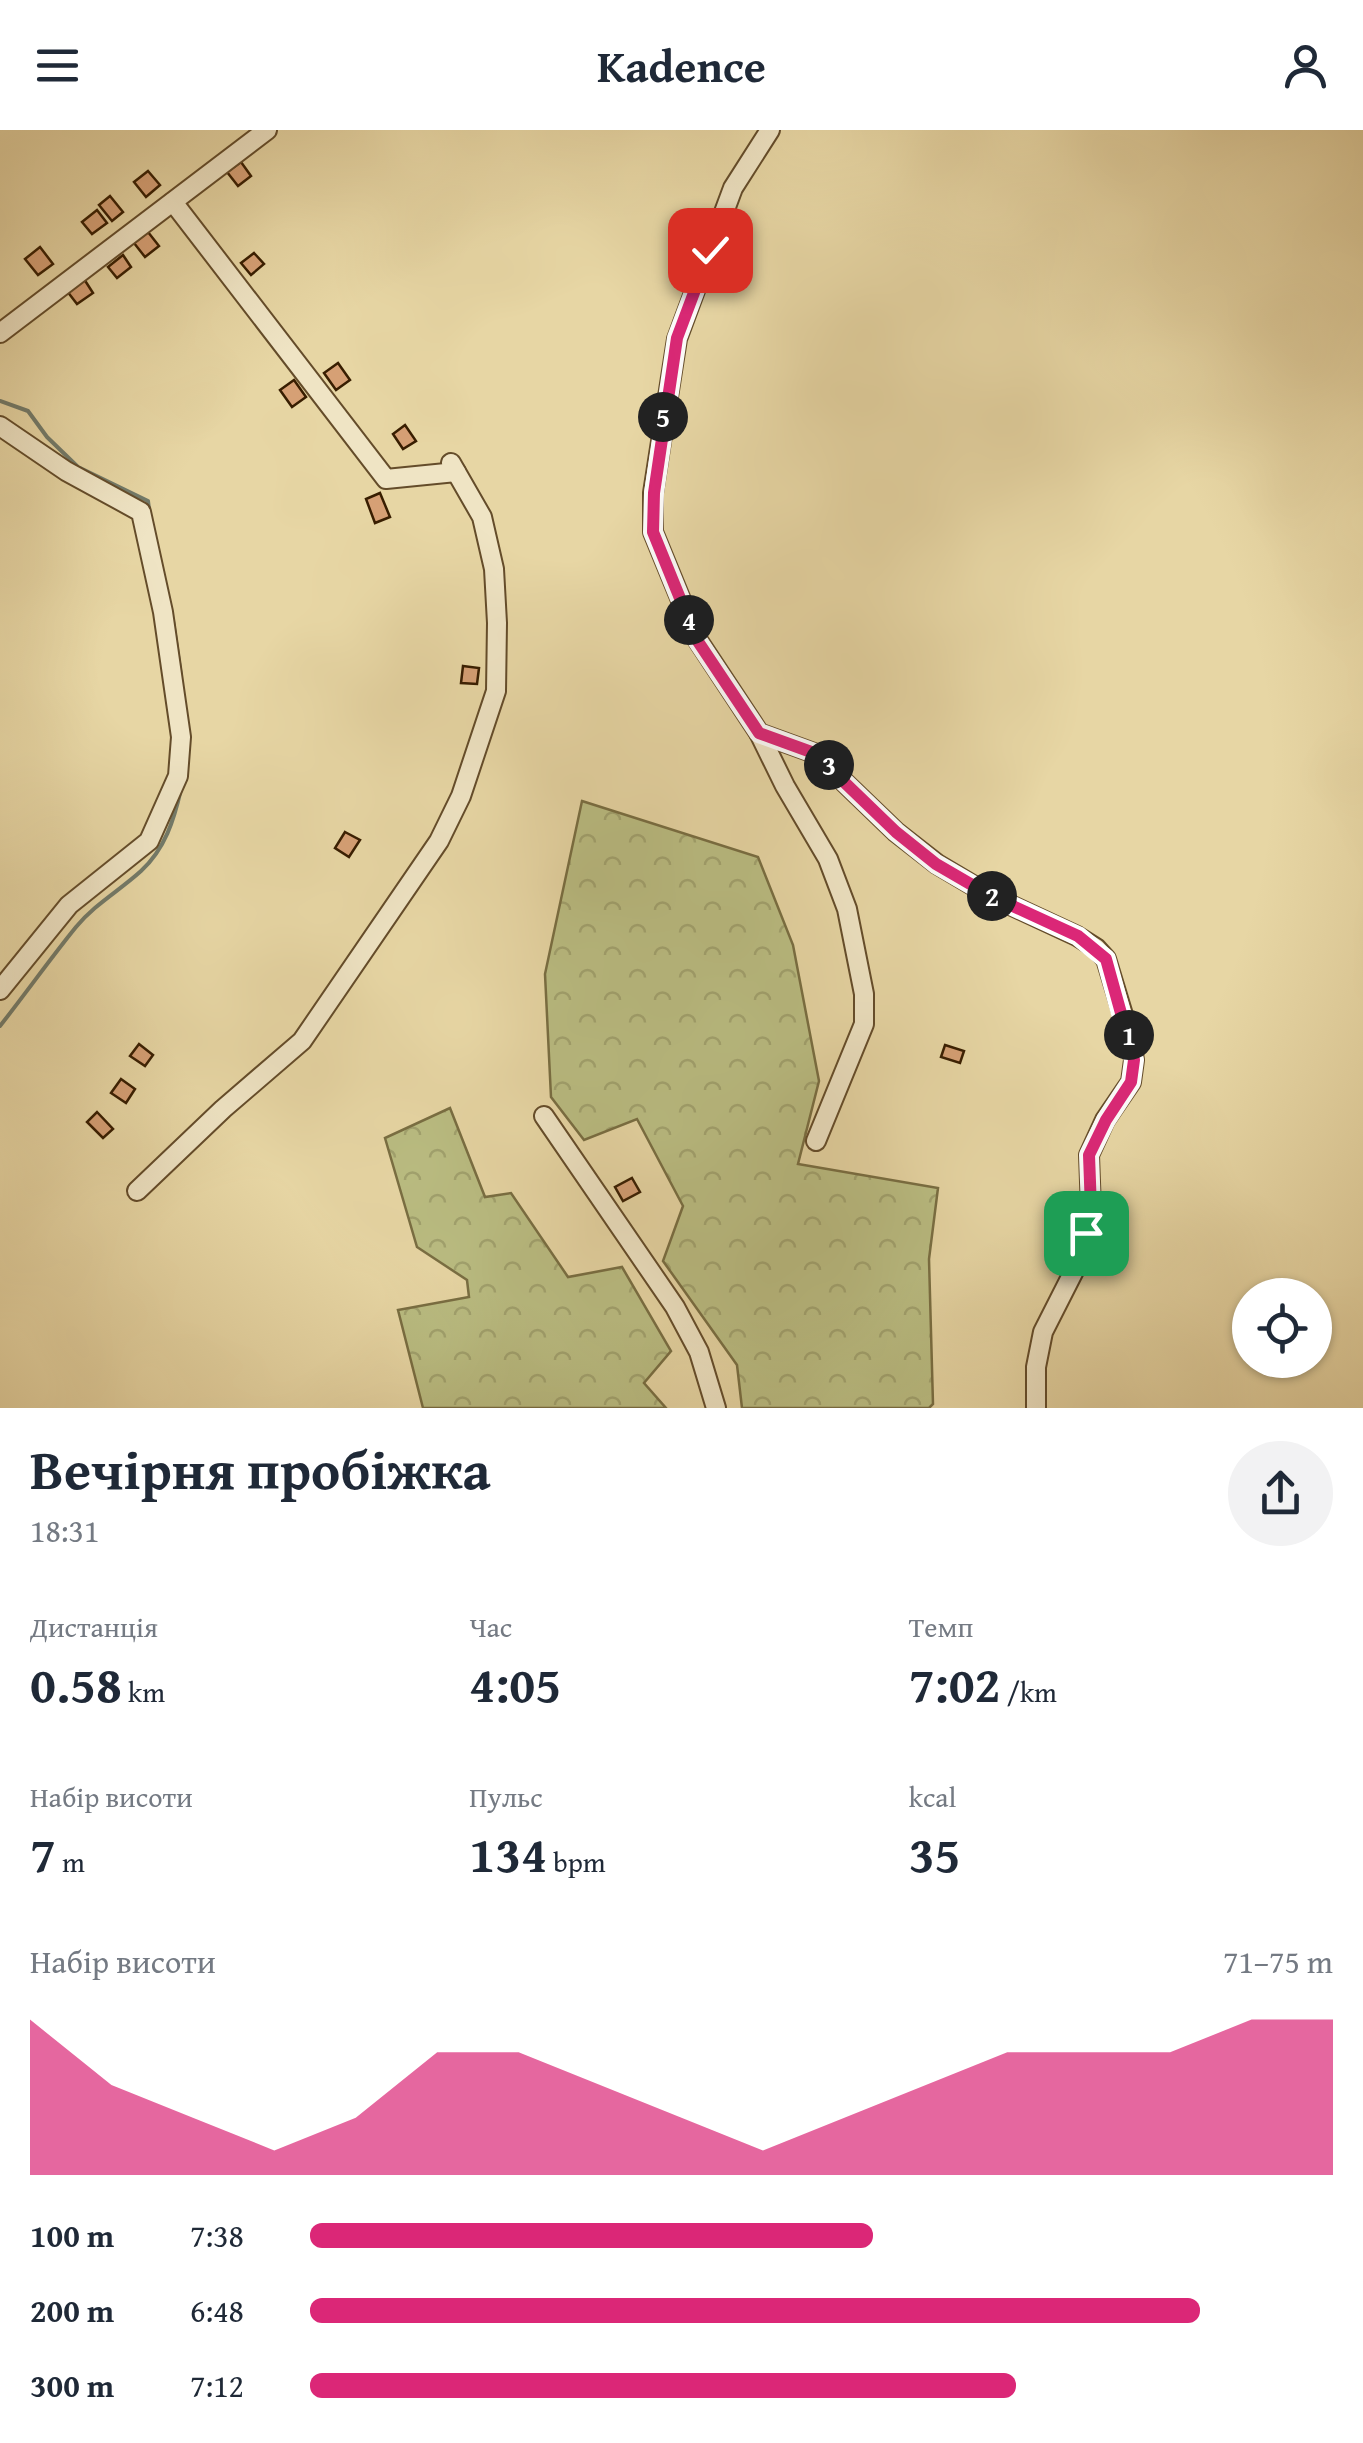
<!DOCTYPE html>
<html lang="uk">
<meta charset="utf-8">
<style>
body{margin:0;font-family:"Gentium Book Plus",serif;background:#f2f2f3;color:#1f2937;height:100vh;display:flex;flex-direction:column;font-size:38px;white-space:nowrap}
*{box-sizing:border-box;margin:0}
p{font-size:32px;color:#747a83}
.icon{flex:none;width:55px;height:55px;fill:none;stroke:currentColor;stroke-width:2;stroke-linecap:round;stroke-linejoin:round}
.map{position:relative;height:1278px;overflow:hidden}
.details{display:flex;flex-direction:column;background:#fff;flex:1}
.details>*{flex:none}
.fabs{position:absolute;left:1232px;top:1148px;display:grid;gap:20px}
.fabs a{display:grid;place-items:center;width:100px;height:100px;border-radius:50%;background:#fff;box-shadow:0 2px 8px #0004;font-size:50px}
.pin{position:absolute;display:grid;place-items:center;width:85px;height:85px;color:#fff;margin:-42px;border-radius:20px;box-shadow:0 5px 15px #0006}
.km{position:absolute;width:50px;height:50px;margin:-25px;border-radius:50%;background:#222;color:#fff;font-size:28px;line-height:50px;text-align:center}
.round{display:grid;place-items:center;flex:none;width:105px;height:105px;border-radius:52px;background:#f2f2f3}
.summary{display:flex;align-items:center;justify-content:space-between;height:170px;padding:0 30px}
h1{font-size:55px;font-weight:700;line-height:75px}
.figures{display:grid;grid-template-columns:repeat(3,1fr);gap:15px;height:170px;padding:10px 30px}
.figures div{display:grid;align-content:center}
.figures b{font-size:50px;font-weight:700}
.figures small{font-size:28px;font-weight:400}
.figures p{font-size:28px}
.chart{height:280px;padding:20px 30px}
.chart p{display:flex;justify-content:space-between}
.chart svg{width:100%;height:180px;margin-top:10px;fill:#db2777;opacity:.7}
ul{padding:0 30px;list-style:none;font-size:32px}
li{display:grid;grid-template-columns:160px 120px 1fr;align-items:center;height:75px}
li i{height:25px;border-radius:12px;background:#db2777}
header{display:flex;justify-content:space-between;align-items:center;height:130px;padding:0 30px;background:#fff;font-size:45px;font-weight:700}
.map>svg:first-child{display:block}
.forest{fill:url(#forest-crowns);stroke:#796e42;stroke-width:2.5}
.lines{fill:none;stroke-linecap:round;stroke-linejoin:round}
.stream{stroke:#727a69;stroke-width:4}
.building{fill:#d6a075;stroke:#381e01;stroke-width:2.5}
.minor-casing{stroke:#644c2a;stroke-width:22}
.minor{stroke:#efe4c4;stroke-width:18}
.route-casing{stroke:#fff;stroke-width:20}
.route{stroke:#db2777;stroke-width:12}
</style>
<header><svg class="icon" aria-label="menu" viewBox="0 0 24 24"><path d="M4 6h16M4 12h16M4 18h16"/></svg>Kadence<svg class="icon" aria-label="person" viewBox="0 0 24 24"><circle cx="12" cy="8" r="4"/><path d="M4 21q1-7 8-7t8 7"/></svg></header>
<div class="map">
<svg width="1363" height="1278" viewBox="0 0 1363 1278">
<defs>
<pattern id="forest-crowns" width="20" height="18" patternUnits="userSpaceOnUse" patternTransform="scale(2.5)"><rect width="20" height="18" fill="#babd82"/><path d="M2 6a3 3 0 1 1 6 0M12 15a3 3 0 1 1 6 0" fill="none" stroke="#a1a26e"/></pattern>
</defs>
<rect width="100%" height="100%" fill="#e7d6a4"/>
<filter id="stains"><feTurbulence type="fractalNoise" baseFrequency=".002" numOctaves="4"/><feColorMatrix values="0 0 0 0 .2 0 0 0 0 .09 0 0 0 0 .02 0 0 0 .5 -.17"/></filter>
<radialGradient id="worn" r=".72"><stop offset=".6" stop-color="#630" stop-opacity="0"/><stop offset="1" stop-color="#630" stop-opacity=".3"/></radialGradient>
<!-- forest -->
<g class="forest">
<path d="M582,671L758,727L793,815L819,951L798,1034L938,1058L929,1129L933,1274L929,1278H742L737,1235L663,1131L683,1076L637,989L584,1010L551,967L545,844Z"/>
<path d="M450,978L485,1067L511,1063L568,1147L622,1137L671,1221L644,1253L666,1278H423L398,1180L469,1167L467,1150L417,1117L385,1008Z"/>
</g>
<g class="lines">
<!-- stream -->
<g class="stream">
<path d="M0,271L28,281L47,307L78,337L148,371L149,379"/>
<path d="M173,491L181,546"/>
<path d="M0,896C26,863 50,829 76,797C95,774 119,761 141,741C165,719 174,690 181,659"/>
</g>
</g>
<!-- building -->
<g class="building">
<path d="M241,32L251,46L238,56L227,42Z"/>
<path d="M148,41L160,55L146,67L134,52Z"/>
<path d="M110,66L123,82L112,91L99,75Z"/>
<path d="M97,80L107,93L92,104L82,92Z"/>
<path d="M148,102L159,116L145,127L134,113Z"/>
<path d="M40,117L53,134L38,145L25,129Z"/>
<path d="M254,123L264,134L251,145L241,133Z"/>
<path d="M123,125L131,137L117,148L108,137Z"/>
<path d="M84,149L93,163L77,174L67,161Z"/>
<path d="M338,233L350,250L336,260L324,243Z"/>
<path d="M294,250L306,267L292,277L280,260Z"/>
<path d="M405,295L416,311L403,319L393,304Z"/>
<path d="M380,363L390,387L375,393L366,369Z"/>
<path d="M463,536L479,538L477,554L461,553Z"/>
<path d="M345,702L360,710L349,727L335,718Z"/>
<path d="M139,914L153,925L145,936L130,926Z"/>
<path d="M945,915L964,921L960,933L941,927Z"/>
<path d="M121,949L135,959L126,973L111,963Z"/>
<path d="M97,982L113,999L103,1008L87,992Z"/>
<path d="M632,1048L640,1062L623,1071L615,1057Z"/>
</g>
<g class="lines">
<defs>
<g id="minor">
<path d="M770,0L733,58L677,209L653,363V402L697,509L759,603L814,623L896,702L937,734L991,766L1077,806L1096,818L1106,829L1131,911L1134,930L1131,952L1105,990L1089,1025L1091,1079L1076,1137L1043,1202L1036,1237V1278"/>
<path d="M173,72L386,349L456,342"/>
<path d="M0,203L267,0"/>
<path d="M0,296L66,341L141,382L163,482L181,607L178,646L149,711L69,775L0,860"/>
<path d="M759,603L785,656L828,729L847,779L864,864V894L816,1011"/>
<path d="M544,986L675,1177L699,1222L716,1278"/>
<path d="M137,1061L223,979L302,911L439,711L461,666L496,561L497,493L494,439L482,387L451,333"/>
</g>
</defs>
<!-- minor casing -->
<use href="#minor" class="minor-casing"/>
<!-- minor -->
<use href="#minor" class="minor"/>
</g>
<g class="lines">
<defs>
<path id="route" d="M710,120L677,208L654,363L653,402L697,510L759,603L814,623L896,702L936,734L991,766L1078,806L1106,829L1134,930L1131,952L1106,990L1089,1025L1091,1079L1086,1103"/>
</defs>
<!-- route casing -->
<use href="#route" class="route-casing"/>
<!-- route -->
<use href="#route" class="route"/>
</g>
<rect width="100%" height="100%" filter="url(#stains)"/>
<rect width="100%" height="100%" fill="url(#worn)"/>
</svg>
<div class="fabs">
<a><svg class="icon" aria-label="locate" viewBox="0 0 24 24"><circle cx="12" cy="12" r="6"/><path d="M12 2v4M12 18v4M2 12h4M18 12h4"/></svg></a>
</div>
<div class="pin" style="left:1086px;top:1103px;background:#1e9e55"><svg class="icon" aria-label="arrive" viewBox="0 0 24 24"><path d="M6 21V4h12l-3 4 3 4H6"/></svg></div>
<div class="pin" style="left:710px;top:120px;background:#d93025"><svg class="icon" aria-label="check" viewBox="0 0 24 24"><path d="M5 12l5 5 9-10"/></svg></div>
<b class="km" style="left:1129px;top:905px">1</b>
<b class="km" style="left:992px;top:766px">2</b>
<b class="km" style="left:829px;top:635px">3</b>
<b class="km" style="left:689px;top:490px">4</b>
<b class="km" style="left:663px;top:287px">5</b>
</div>
<section class="details">
<div class="summary"><div><h1>Вечірня пробіжка</h1><p>18:31</p></div><a class="round"><svg class="icon" aria-label="share" viewBox="0 0 24 24"><path d="M12 15V3M7 8l5-5 5 5M5 13v7h14v-7"/></svg></a></div>
<div class="figures">
<div><p>Дистанція</p><b>0.58<small> km</small></b></div>
<div><p>Час</p><b>4:05</b></div>
<div><p>Темп</p><b>7:02<small> /km</small></b></div>
</div>
<div class="figures">
<div><p>Набір висоти</p><b>7<small> m</small></b></div>
<div><p>Пульс</p><b>134<small> bpm</small></b></div>
<div><p>kcal</p><b>35</b></div>
</div>
<div class="chart"><p><span>Набір висоти</span>71–75 m</p>
<svg viewBox="0 0 160 44" preserveAspectRatio="none"><path d="M0 44V6L10 22L20 30L30 38L40 30L50 14L60 14L70 22L80 30L90 38L100 30L110 22L120 14L130 14L140 14L150 6L160 6V44z"/></svg>
</div>
<ul>
<li><b>100 m</b>7:38<i style="width:55%"></i></li>
<li><b>200 m</b>6:48<i style="width:87%"></i></li>
<li><b>300 m</b>7:12<i style="width:69%"></i></li>
</ul>
</section>
